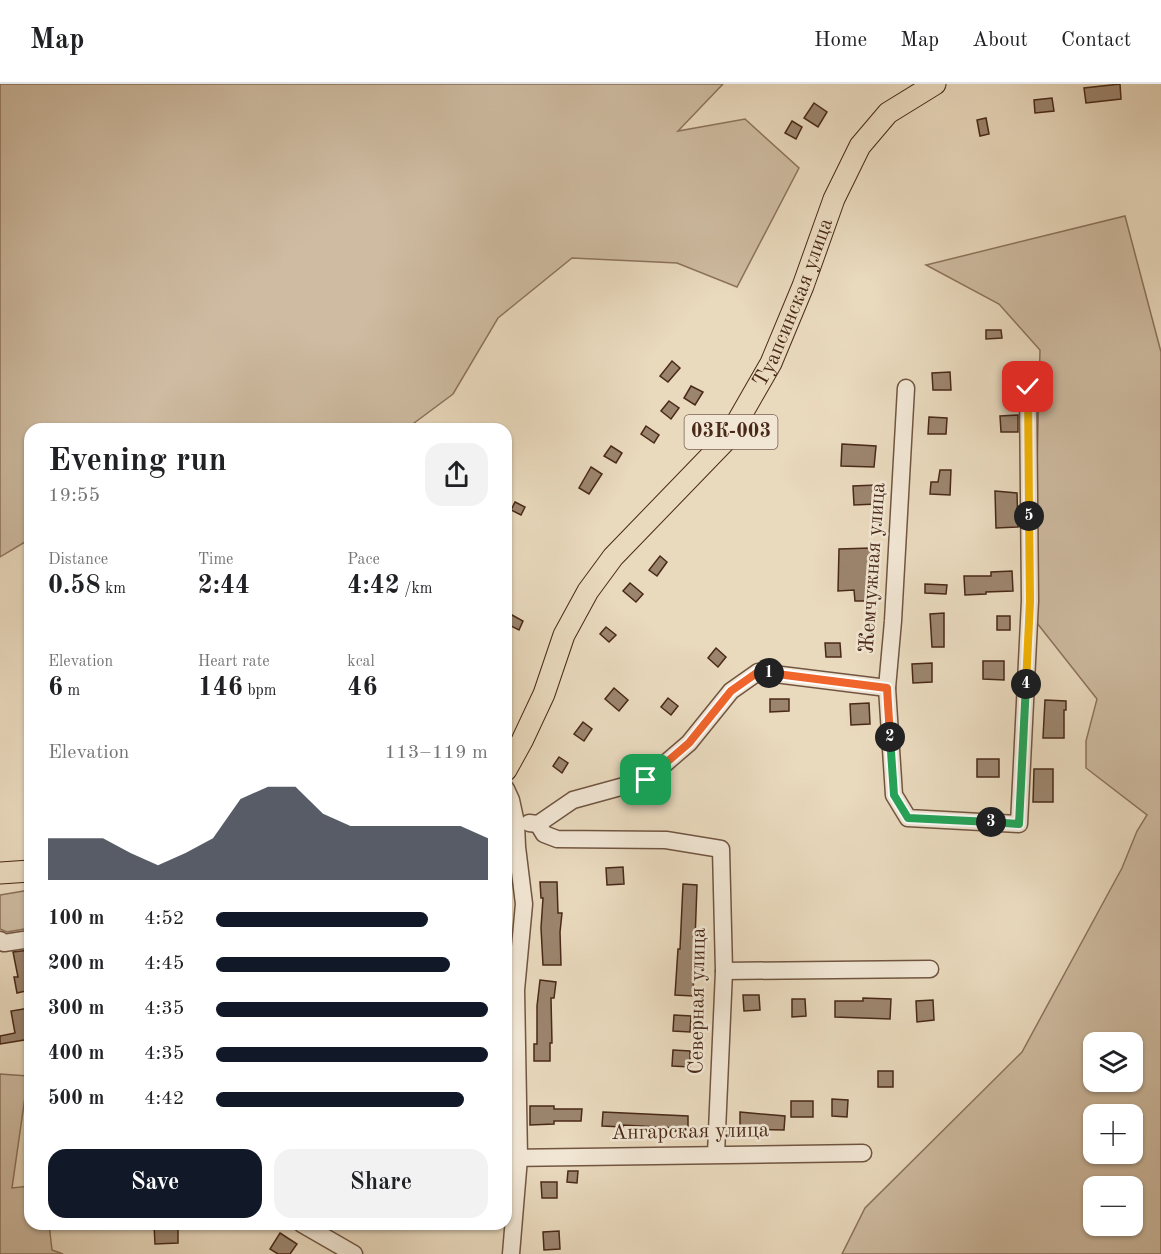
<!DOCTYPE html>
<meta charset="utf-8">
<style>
body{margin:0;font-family:"Old Standard TT",serif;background:#f2f2f2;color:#202124;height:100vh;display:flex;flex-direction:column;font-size:22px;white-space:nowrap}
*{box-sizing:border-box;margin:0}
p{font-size:20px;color:#757577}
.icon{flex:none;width:33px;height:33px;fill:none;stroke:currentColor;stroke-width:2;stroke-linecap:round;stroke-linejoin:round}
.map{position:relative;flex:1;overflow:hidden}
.panel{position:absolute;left:24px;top:339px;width:488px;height:807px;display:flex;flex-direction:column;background:#fff;border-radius:18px;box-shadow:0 2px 4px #0004}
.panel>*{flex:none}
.tools{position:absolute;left:1083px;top:948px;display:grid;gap:12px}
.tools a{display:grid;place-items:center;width:60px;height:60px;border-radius:12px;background:#fff;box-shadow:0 2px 4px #0004;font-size:30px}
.pin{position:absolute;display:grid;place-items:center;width:51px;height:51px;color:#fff;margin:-26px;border-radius:12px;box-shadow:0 3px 9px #0006}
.km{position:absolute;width:30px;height:30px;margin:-15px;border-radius:50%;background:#222;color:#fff;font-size:16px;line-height:30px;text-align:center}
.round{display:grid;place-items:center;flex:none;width:63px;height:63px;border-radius:18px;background:#f2f2f2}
.head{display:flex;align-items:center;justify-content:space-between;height:102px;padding:0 24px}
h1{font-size:33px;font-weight:700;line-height:45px}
.figures{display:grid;grid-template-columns:repeat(3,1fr);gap:9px;height:102px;padding:6px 24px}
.figures div{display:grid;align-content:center}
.figures b{font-size:26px;font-weight:700}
.figures small{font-size:16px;font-weight:400}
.figures p{font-size:16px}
.chart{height:168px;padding:12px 24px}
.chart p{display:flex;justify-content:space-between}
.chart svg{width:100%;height:108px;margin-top:6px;fill:#111827;opacity:.7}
.primary-button{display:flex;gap:12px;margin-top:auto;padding:12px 24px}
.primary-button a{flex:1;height:69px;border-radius:18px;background:#111827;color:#fff;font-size:24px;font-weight:700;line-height:69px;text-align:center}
.primary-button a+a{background:#f2f2f2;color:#202124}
ul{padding:0 24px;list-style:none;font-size:20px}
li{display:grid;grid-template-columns:96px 72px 1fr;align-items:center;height:45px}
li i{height:15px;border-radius:8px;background:#111827}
header{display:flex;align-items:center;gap:36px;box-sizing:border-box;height:84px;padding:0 30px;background:#fff;border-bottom:2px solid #e0e0e0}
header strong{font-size:28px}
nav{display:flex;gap:33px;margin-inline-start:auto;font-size:21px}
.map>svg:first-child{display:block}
.green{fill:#cebba1;stroke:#8c725c;stroke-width:1.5;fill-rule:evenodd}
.building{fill:#9c856e;stroke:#492918;stroke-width:1.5}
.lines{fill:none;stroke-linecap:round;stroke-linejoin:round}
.minor-casing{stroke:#715541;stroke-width:19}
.major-casing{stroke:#492918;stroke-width:23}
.minor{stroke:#f1e6d4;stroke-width:16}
.major{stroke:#e9d9bd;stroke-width:21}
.split-1-casing{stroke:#fff;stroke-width:12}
.split-2-casing{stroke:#fff;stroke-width:12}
.split-3-casing{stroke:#fff;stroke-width:12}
.split-4-casing{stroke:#fff;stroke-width:12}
.split-5-casing{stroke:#fff;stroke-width:12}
.split-6-casing{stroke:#fff;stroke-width:12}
.split-1{stroke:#f0652b;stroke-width:8}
.split-2{stroke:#f0652b;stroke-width:8}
.split-3{stroke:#22a559;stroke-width:8}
.split-4{stroke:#22a559;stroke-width:8}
.split-5{stroke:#f5b400;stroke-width:8}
.split-6{stroke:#f5b400;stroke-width:8}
.labels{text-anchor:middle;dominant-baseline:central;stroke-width:5;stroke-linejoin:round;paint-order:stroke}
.shield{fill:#f1e6d4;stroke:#7b6250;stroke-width:1.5}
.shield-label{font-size:20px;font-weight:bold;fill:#492918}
.street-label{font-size:21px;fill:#492918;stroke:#f1e6d4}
</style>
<header>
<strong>Map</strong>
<nav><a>Home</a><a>Map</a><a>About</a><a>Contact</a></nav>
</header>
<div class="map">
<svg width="1161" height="1170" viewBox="0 0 1161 1170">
<rect width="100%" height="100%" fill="#e9d9bd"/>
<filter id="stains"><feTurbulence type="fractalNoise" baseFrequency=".00333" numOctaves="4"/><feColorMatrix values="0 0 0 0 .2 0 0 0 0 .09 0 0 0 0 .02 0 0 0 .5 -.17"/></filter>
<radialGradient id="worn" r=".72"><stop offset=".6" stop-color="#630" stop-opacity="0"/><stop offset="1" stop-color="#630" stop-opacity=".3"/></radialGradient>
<!-- green -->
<g class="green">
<path d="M0,0H723L678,47L745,35L799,84L737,203L677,179L572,174L498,234L453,310L406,345H30V455L0,473Z"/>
<path d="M1125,132L1161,268V1170H842L865,1124L1022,968L1122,784L1137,747L1147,731L1086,684V657L1097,615L1033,534L1040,266L999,220L926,181ZM1094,958H1132V998H1094ZM1094,1030H1132V1070H1094ZM1094,1102H1132V1142H1094Z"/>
<path d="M30,806V844L7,848L0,845V811Z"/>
<path d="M0,990L28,992L12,1104L30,1102V1140H49L52,1166L63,1170H0Z"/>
</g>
<!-- building -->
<g class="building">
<path d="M1120,0L1121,15L1086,19L1084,4Z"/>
<path d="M1052,14L1054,27L1035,29L1034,16Z"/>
<path d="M814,19L827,28L818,43L804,34Z"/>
<path d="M986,34L989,50L980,52L977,36Z"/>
<path d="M792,37L802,43L796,55L785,49Z"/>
<path d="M986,246H1001L1002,254L986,255Z"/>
<path d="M672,277L680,284L668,298L660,292Z"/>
<path d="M950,288L951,306H933L932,289Z"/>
<path d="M691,302L703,308L695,321L684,314Z"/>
<path d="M669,317L679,324L671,335L661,327Z"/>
<path d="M1018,331V348H1001L1000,332Z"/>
<path d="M929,333L947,334L946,350H928Z"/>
<path d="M646,342L659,351L654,359L641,350Z"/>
<path d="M842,360L876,362L874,383L841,382Z"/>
<path d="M611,362L622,369L616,379L604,372Z"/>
<path d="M591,383L602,390L589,410L579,404Z"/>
<path d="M940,386H951L950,411L930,410L931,398H938Z"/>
<path d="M876,401L877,420L854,421L853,402Z"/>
<path d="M995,407L1017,409L1018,443L996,444Z"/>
<path d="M515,418L525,423L521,431L511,426Z"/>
<path d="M871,464L870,517H855L854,506L838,507L839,465Z"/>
<path d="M660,472L667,478L657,492L649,486Z"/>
<path d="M1012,487L1013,507L986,508V510L965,511L964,492H991V488Z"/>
<path d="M630,499L643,510L636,518L623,507Z"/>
<path d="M925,500L947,501L946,510L925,509Z"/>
<path d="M944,529V563H932L930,530Z"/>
<path d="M512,531L523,537L519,546L507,540Z"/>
<rect x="997" y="532" width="13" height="14"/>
<path d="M606,543L616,551L609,558L600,550Z"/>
<path d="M825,559H840L841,573H826Z"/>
<path d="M716,564L726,573L718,583L708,574Z"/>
<path d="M983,577H1004V596L983,595Z"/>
<path d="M932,579V598L913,599L912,580Z"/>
<path d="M614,604L628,616L619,627L605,615Z"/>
<path d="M668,614L678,622L671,631L661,623Z"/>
<path d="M770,615H789V627L770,628Z"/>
<path d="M1045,616L1066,617V626H1064V654H1043Z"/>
<path d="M869,619L870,640L851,641L850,620Z"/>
<path d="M583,638L592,645L584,657L574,650Z"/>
<path d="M559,673L568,679L562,689L553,682Z"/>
<rect x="977" y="675" width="22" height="18"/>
<path d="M1034,685H1053V718H1033Z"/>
<path d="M623,783L624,800L607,801L606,784Z"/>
<path d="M540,798H557L558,829H562L560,848L561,881H543L541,844L543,814H541Z"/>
<path d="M683,800L697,801L693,912L675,911L678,865H680Z"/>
<path d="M30,866V906L17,909L14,893H18L13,868Z"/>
<path d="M540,896L556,898L554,914H551L552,959H550V977H534V960H537V922Z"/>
<path d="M743,911H759L760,926L744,927Z"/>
<path d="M863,914L891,915L890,935L835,933V917H863Z"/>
<path d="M792,915H805L806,932L792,933Z"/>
<path d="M933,916L934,936L917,938L916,917Z"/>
<path d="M30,924V955L0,960V952L15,949L11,927Z"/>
<path d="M674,931L691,932L690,948L673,947Z"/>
<path d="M673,966L690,967V983L672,982Z"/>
<rect x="878" y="987" width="15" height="16"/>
<path d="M832,1015L848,1016L847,1033L832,1032Z"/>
<rect x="791" y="1017" width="22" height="16"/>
<path d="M530,1022H554V1025H582L581,1037H554V1040L530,1041Z"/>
<path d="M603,1028L688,1032V1047L675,1046V1044L623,1041V1043L602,1042Z"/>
<path d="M740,1028L785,1032L784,1046L740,1045Z"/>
<path d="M568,1087H578L577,1099L567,1098Z"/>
<path d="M541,1098H557V1114H542Z"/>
<path d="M154,1140H178V1159L155,1160Z"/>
<path d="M559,1147L560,1165L544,1166L543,1148Z"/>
<path d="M280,1149L297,1160L290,1170H278L270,1165Z"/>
</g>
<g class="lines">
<defs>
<g id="minor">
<path d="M906,304L893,537L887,604L894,711L908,734L1019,740L1030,517L1028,303"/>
<path d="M506,705L511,716L516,739L517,763L524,820L516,906L519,1074L511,1170"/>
<path d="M529,739L538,740L573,716L646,696L689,659L731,607L758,588L887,604"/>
<path d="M538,740L544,750L557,755L666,756L721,765L724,887L716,1070"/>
<path d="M0,856L4,859L30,855"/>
<path d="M724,887L930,885"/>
<path d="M506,1074L863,1069"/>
<path d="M302,1140L354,1170"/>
</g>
<g id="major">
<path id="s1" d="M506,686L522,657L544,610L564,551L588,507L613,473L728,354L771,279L803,202L834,115L860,62L888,29L935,0"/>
<path d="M0,789L30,787"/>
</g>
</defs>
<!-- minor casing -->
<use href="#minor" class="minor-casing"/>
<!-- major casing -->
<use href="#major" class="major-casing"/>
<!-- minor -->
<use href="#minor" class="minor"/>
<!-- major -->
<use href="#major" class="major"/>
</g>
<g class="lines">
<defs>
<path id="split-1" d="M646,696L689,659L731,607L758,588L769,589"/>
<path id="split-2" d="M769,589L887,604L890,653"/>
<path id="split-3" d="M890,653L894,711L908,734L991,738"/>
<path id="split-4" d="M991,738L1019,740L1026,600"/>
<path id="split-5" d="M1026,600L1030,517L1029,432"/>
<path id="split-6" d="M1028,303L1029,432"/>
</defs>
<!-- split-1 casing -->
<use href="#split-1" class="split-1-casing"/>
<!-- split-2 casing -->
<use href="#split-2" class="split-2-casing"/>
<!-- split-3 casing -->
<use href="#split-3" class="split-3-casing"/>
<!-- split-4 casing -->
<use href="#split-4" class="split-4-casing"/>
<!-- split-5 casing -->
<use href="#split-5" class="split-5-casing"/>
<!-- split-6 casing -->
<use href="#split-6" class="split-6-casing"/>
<!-- split-1 -->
<use href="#split-1" class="split-1"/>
<!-- split-2 -->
<use href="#split-2" class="split-2"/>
<!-- split-3 -->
<use href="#split-3" class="split-3"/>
<!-- split-4 -->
<use href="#split-4" class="split-4"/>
<!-- split-5 -->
<use href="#split-5" class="split-5"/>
<!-- split-6 -->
<use href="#split-6" class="split-6"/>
</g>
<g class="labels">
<!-- shield labels -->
<rect class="shield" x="684.5" y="331" width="93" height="34" rx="4.5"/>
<g class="shield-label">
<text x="731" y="348">03К-003</text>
</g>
<!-- street labels -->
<g class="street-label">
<text stroke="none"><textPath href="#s1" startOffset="556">Туапсинская улица</textPath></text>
<text transform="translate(873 484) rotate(-86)">Жемчужная улица</text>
<text transform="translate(698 917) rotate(-89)">Северная улица</text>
<text transform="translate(690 1048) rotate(-1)">Ангарская улица</text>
</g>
</g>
<rect width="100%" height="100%" filter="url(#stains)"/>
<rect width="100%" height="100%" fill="url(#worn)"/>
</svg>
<div class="tools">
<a><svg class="icon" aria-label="layers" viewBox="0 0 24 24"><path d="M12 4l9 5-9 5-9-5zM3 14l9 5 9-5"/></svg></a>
<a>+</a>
<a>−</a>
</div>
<div class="pin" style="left:646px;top:696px;background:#1e9e55"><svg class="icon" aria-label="arrive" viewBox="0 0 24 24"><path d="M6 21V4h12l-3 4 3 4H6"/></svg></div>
<div class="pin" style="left:1028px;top:303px;background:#d93025"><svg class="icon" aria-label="check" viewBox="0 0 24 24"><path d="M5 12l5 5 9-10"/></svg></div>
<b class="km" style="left:769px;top:589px">1</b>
<b class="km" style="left:890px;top:653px">2</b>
<b class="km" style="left:991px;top:738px">3</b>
<b class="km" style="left:1026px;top:600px">4</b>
<b class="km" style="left:1029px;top:432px">5</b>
<section class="panel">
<div class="head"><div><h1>Evening run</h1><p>19:55</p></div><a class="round"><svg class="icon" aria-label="share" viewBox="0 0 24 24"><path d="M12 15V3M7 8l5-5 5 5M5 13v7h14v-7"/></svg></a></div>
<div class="figures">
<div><p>Distance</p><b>0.58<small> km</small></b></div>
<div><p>Time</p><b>2:44</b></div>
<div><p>Pace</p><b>4:42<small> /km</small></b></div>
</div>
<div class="figures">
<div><p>Elevation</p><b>6<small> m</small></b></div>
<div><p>Heart rate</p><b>146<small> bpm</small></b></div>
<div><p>kcal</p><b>46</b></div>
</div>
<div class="chart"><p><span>Elevation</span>113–119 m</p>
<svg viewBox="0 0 160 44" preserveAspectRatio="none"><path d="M0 44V27L10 27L20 27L30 33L40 38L50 33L60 27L70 11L80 6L90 6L100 17L110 22L120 22L130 22L140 22L150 22L160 27V44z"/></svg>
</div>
<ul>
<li><b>100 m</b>4:52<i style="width:78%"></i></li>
<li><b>200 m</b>4:45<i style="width:86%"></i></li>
<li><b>300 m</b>4:35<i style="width:100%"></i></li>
<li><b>400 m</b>4:35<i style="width:100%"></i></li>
<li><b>500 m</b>4:42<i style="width:91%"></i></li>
</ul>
<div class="primary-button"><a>Save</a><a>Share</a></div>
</section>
</div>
